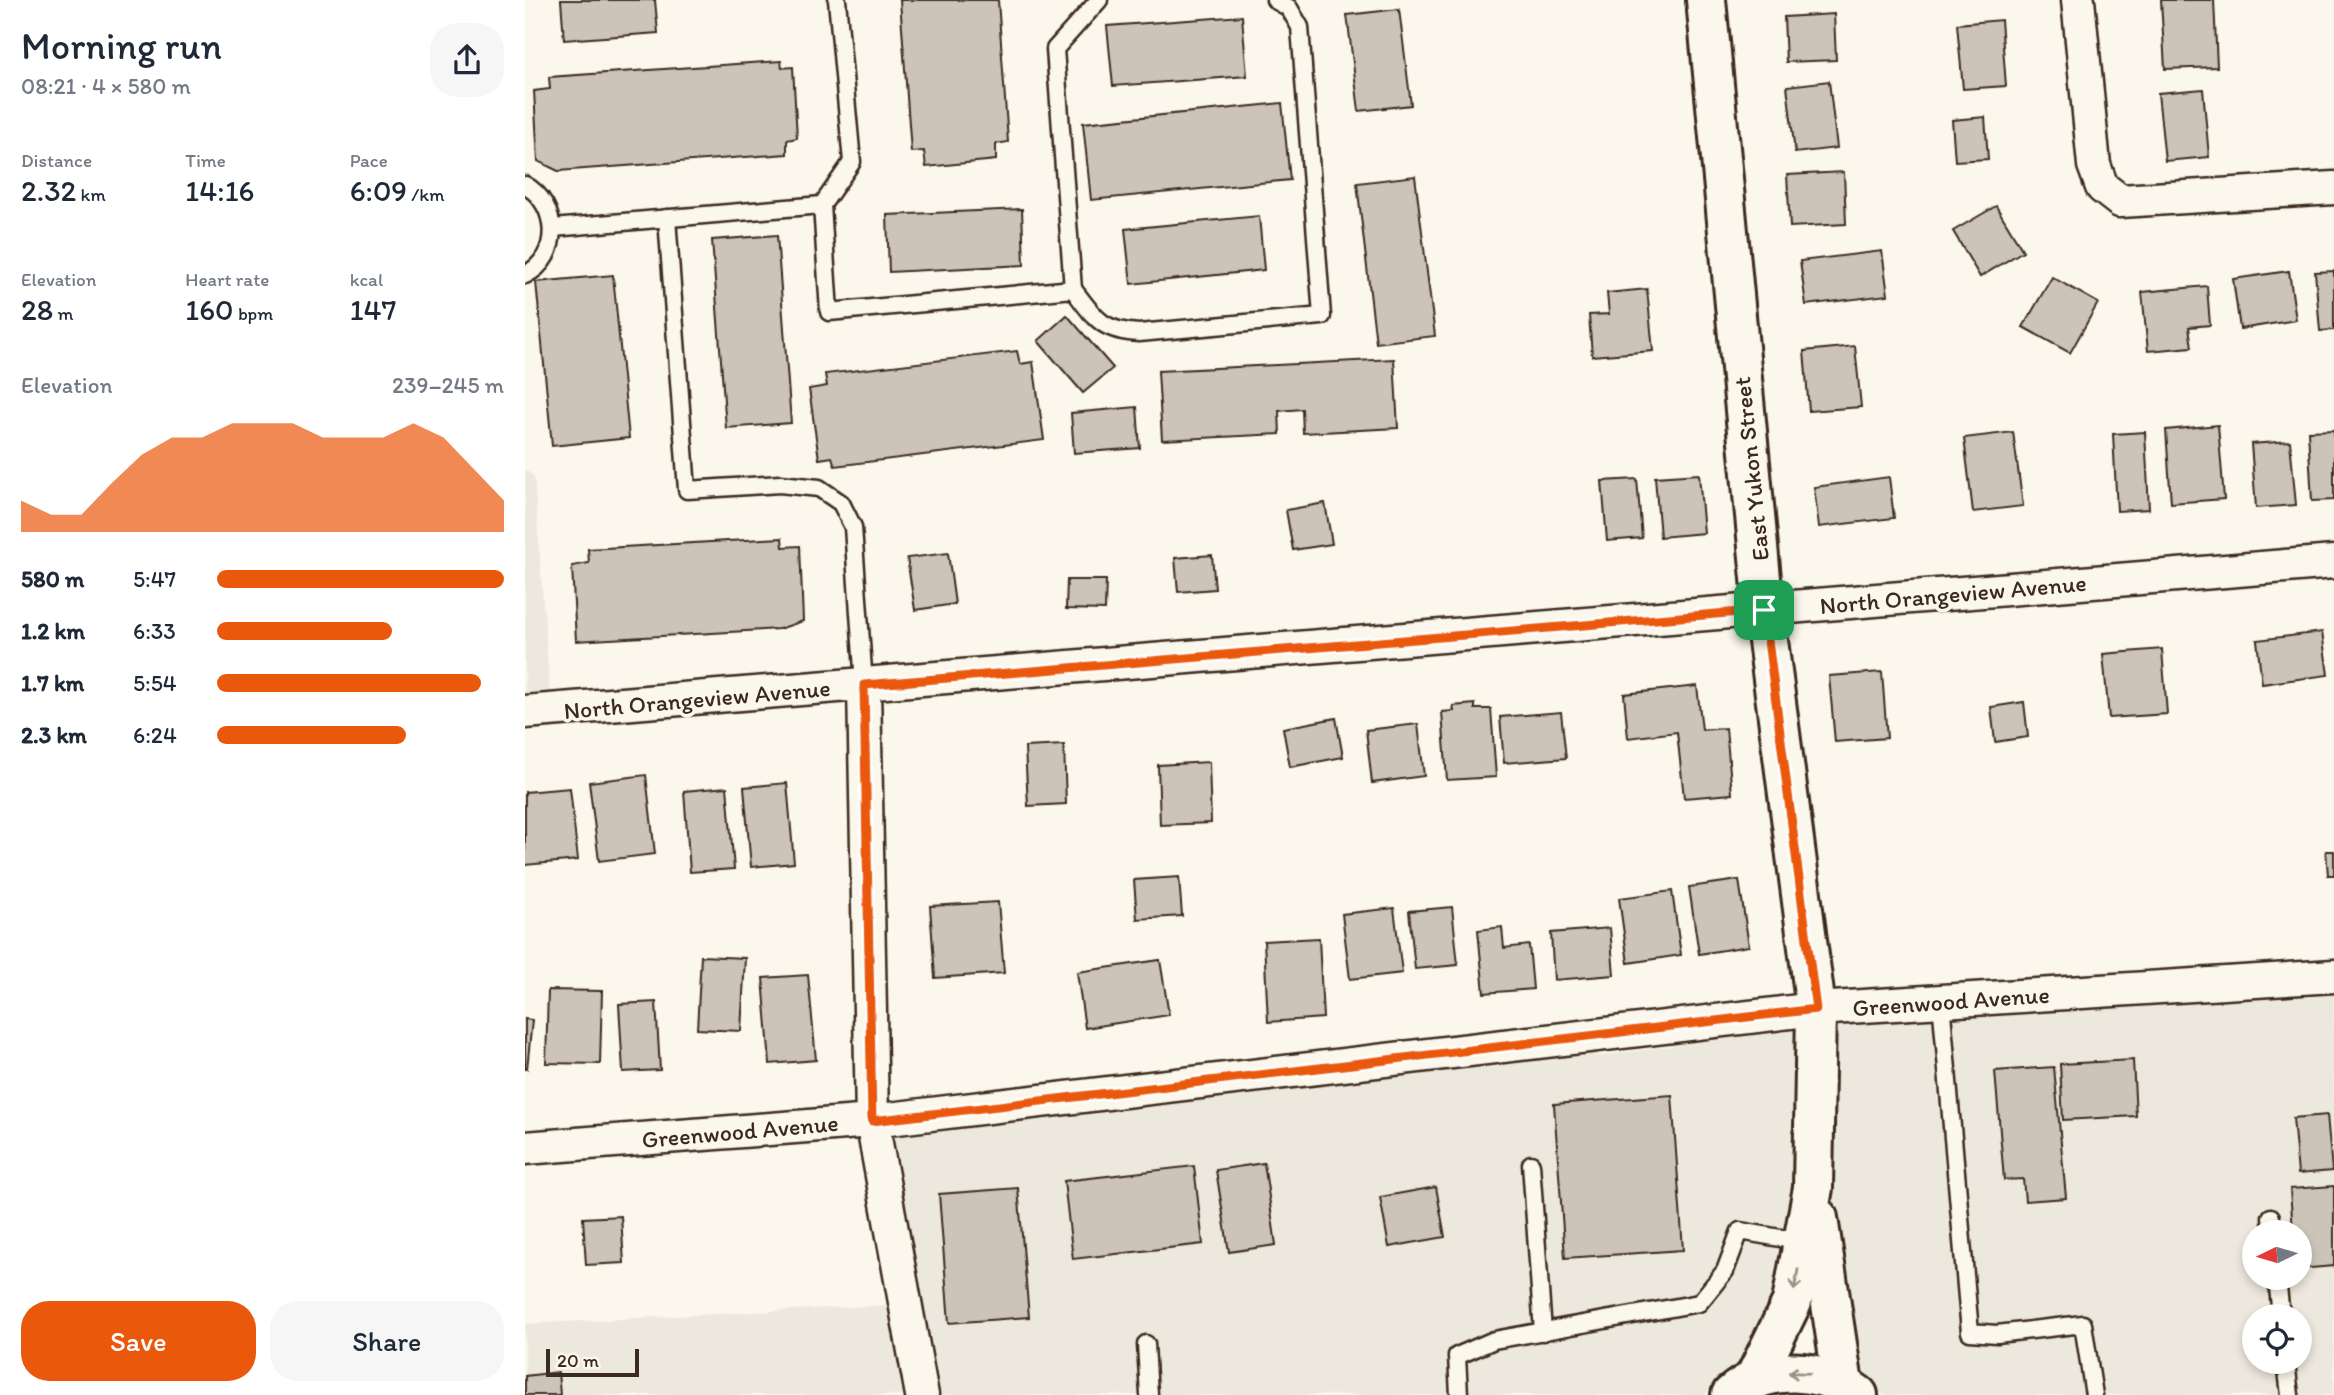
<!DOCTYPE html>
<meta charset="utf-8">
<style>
body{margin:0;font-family:Itim,sans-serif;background:#f6f6f7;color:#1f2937;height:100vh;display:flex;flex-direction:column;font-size:26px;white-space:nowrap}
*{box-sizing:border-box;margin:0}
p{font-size:23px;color:#747a83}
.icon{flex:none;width:38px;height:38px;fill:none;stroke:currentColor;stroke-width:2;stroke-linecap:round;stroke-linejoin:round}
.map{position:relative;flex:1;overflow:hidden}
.drawer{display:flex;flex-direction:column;background:#fff;width:525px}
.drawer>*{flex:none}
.needle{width:46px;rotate:265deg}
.fabs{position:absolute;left:1717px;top:1220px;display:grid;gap:14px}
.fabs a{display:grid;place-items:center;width:70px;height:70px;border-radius:50%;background:#fff;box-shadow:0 4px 10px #0003;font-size:35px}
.scale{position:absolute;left:21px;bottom:18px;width:93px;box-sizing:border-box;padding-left:7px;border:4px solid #3b2a1e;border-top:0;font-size:19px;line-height:24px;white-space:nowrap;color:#3b2a1e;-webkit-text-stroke:5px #fbf7ec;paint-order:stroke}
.pin{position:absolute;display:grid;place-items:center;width:60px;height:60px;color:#fff;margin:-30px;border-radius:14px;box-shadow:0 4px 10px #0006}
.round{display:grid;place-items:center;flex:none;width:74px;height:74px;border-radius:28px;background:#f6f6f7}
.head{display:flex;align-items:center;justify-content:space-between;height:119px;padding:0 21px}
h1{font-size:38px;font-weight:600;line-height:52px}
.figures{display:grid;grid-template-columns:repeat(3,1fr);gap:10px;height:119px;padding:7px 21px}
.figures div{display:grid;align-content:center}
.figures b{font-size:30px;font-weight:600}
.figures small{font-size:19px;font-weight:400}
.figures p{font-size:19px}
.chart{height:196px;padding:14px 21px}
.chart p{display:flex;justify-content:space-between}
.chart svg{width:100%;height:126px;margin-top:7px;fill:#ea580c;opacity:.7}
.action{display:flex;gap:14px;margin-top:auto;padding:14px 21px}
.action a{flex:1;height:80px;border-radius:28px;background:#ea580c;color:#fff;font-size:28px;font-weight:600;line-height:80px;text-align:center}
.action a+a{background:#f6f6f7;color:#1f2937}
ul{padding:0 21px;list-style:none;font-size:23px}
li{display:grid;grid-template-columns:112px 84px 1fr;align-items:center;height:52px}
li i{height:18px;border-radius:9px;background:#ea580c}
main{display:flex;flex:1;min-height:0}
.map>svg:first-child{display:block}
.built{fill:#ede8dd;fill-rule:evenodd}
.building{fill:#ccc4b9;stroke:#3b2a1e;stroke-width:2}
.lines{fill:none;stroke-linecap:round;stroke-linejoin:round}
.service-casing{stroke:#3b2a1e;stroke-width:21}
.minor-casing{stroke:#3b2a1e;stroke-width:37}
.tertiary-casing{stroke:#3b2a1e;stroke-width:44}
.secondary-casing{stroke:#3b2a1e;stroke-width:44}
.service{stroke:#fbf7ec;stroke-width:16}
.minor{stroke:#fbf7ec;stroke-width:32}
.tertiary{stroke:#fbf7ec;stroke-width:38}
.secondary{stroke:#fbf7ec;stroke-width:38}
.oneway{stroke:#9b9085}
.route-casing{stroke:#fff;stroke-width:14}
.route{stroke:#ea580c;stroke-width:9}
.labels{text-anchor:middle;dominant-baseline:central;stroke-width:7;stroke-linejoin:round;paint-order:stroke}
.street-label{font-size:24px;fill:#3b2a1e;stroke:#fbf7ec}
</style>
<main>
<section class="drawer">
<div class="head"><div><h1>Morning run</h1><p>08:21 · 4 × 580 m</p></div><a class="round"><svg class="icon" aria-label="share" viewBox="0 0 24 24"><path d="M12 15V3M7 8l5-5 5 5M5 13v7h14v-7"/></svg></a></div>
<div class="figures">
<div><p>Distance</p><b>2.32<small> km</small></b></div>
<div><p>Time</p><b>14:16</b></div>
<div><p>Pace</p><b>6:09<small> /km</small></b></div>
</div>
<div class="figures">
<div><p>Elevation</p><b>28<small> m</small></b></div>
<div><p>Heart rate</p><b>160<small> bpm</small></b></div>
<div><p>kcal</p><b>147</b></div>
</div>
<div class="chart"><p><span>Elevation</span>239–245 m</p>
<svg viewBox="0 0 160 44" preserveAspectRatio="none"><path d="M0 44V33L10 38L20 38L30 27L40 17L50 11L60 11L70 6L80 6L90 6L100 11L110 11L120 11L130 6L140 11L150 22L160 33V44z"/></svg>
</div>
<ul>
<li><b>580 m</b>5:47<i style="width:100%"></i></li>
<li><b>1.2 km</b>6:33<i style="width:61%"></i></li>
<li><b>1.7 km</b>5:54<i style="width:92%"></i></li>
<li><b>2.3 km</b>6:24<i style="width:66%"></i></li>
</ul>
<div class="action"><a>Save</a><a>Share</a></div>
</section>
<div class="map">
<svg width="1809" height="1395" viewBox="0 0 1809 1395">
<rect width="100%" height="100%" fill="#fbf7ec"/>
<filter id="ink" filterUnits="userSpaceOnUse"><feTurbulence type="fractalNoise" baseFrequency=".0143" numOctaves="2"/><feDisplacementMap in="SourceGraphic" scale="14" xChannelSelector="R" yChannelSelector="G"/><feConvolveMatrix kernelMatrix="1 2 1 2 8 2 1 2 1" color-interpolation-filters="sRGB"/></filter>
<g filter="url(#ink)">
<!-- built -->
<g class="built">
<path d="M0,469L9,477L25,694L0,696Z"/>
<path d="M1809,992V1395H1358L1335,1376L1306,1187L1309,1024ZM1729,1232H1774V1278H1729ZM1729,1316H1774V1362H1729Z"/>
<path d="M1273,1029L1270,1187L1250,1298L1215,1370L1190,1388L1186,1386L1180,1395H416L368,1135L1072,1051L1073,1056Z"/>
<path d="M363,1305L379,1395H0V1324Z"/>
</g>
<!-- building -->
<g class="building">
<path d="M36,0H130L133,33L39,40Z"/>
<path d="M375,0H473L483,142L471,144V160L401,167L399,151L386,152Z"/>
<path d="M1636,0H1689L1692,67L1640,69Z"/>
<path d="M874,9L886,105L834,111L822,15Z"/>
<path d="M1309,14L1311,60L1261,62L1259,17Z"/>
<path d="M717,16L722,76L588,86L582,26Z"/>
<path d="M1476,20L1481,86L1438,89L1432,24Z"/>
<path d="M256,61L257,68L268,67L272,138L262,140V154L33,171L13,161L9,91L25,89L24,77Z"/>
<path d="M1304,81L1312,148L1270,153L1262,86Z"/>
<path d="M1678,89L1684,157L1640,161L1633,93Z"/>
<path d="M757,103L765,180L566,200L558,123Z"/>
<path d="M1460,117L1463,159L1430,161L1427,120Z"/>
<path d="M1319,172L1321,224L1265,227L1262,175Z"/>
<path d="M890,176L910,336L851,343L832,183Z"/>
<path d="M1471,206L1498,251L1455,277L1428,231Z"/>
<path d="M497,209L499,265L364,272L362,215Z"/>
<path d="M734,216L739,270L606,284L600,229Z"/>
<path d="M252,235L266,423L201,428L187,240Z"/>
<path d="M1357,251L1363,295L1281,305L1275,261Z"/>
<path d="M1764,271L1771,320L1715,329L1708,279Z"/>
<path d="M1809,271V330L1795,331L1790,272Z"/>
<path d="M88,275L104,438L27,446L11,282Z"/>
<path d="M1527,277L1573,303L1545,353L1498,327Z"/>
<path d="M1682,286L1685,325L1664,327L1667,347L1623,351L1617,292Z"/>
<path d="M1122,289L1128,351L1067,356L1064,315L1084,314L1082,293Z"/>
<path d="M542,315L588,368L558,393L513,341Z"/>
<path d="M1330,346L1336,407L1284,411L1279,351Z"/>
<path d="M492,351L495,364L508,362L519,440L310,466L307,457L294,459L284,389L302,386L300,374Z"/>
<path d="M869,359L873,428L778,433L777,409L754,411L755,434L637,440L633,371Z"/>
<path d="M612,407L615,448L549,453L546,413Z"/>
<path d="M1693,425L1699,499L1646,503L1641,430Z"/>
<path d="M1809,430V500L1787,501L1783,431Z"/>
<path d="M1488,432L1498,506L1448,512L1439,438Z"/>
<path d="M1620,432L1624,509L1592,511L1588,434Z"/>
<path d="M1765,441L1771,505L1731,508L1726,444Z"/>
<path d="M1174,474L1179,533L1135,537L1130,477Z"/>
<path d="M1364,477L1369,518L1294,527L1289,487Z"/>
<path d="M1112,479L1117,538L1082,541L1077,481Z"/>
<path d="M800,503L807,544L768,550L761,510Z"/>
<path d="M257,538L258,547L275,546L278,621L254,629L51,641L47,566L64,563L63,549Z"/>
<path d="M423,553L430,604L390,610L382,558Z"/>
<path d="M687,555L690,589L653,592L650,558Z"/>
<path d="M542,580H581L580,610L541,609Z"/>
<path d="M1797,632L1803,675L1737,684L1732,640Z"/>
<path d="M1637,649L1642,714L1584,718L1578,654Z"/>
<path d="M1357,672L1362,738L1310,742L1304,676Z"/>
<path d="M1172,686L1177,730L1201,728L1207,794L1159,798L1152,732L1103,738L1099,694Z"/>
<path d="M1499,702L1503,737L1470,742L1466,707Z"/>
<path d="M950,704V709H966L971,777L922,780L917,712L929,711L928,706Z"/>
<path d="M1036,712L1041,758L979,763L975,717Z"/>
<path d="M811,718L818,757L765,767L758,728Z"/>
<path d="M893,724L899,776L847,783L841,730Z"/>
<path d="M539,745L541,804L503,806L500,747Z"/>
<path d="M684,762L686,823L635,825L633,765Z"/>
<path d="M121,775L130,854L74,861L64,782Z"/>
<path d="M262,783L269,863L226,867L219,787Z"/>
<path d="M202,787L209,869L165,872L159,791Z"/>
<path d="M45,788L53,860L0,865V792Z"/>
<path d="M1801,851H1809V875H1803Z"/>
<path d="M654,877L657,916L612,919L609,880Z"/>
<path d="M1214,880L1224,946L1174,954L1164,887Z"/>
<path d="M1147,891L1156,955L1103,963L1094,898Z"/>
<path d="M473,902L479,973L410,978L405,906Z"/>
<path d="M927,907L933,965L890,969L884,911Z"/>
<path d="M869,908L877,973L825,979L817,914Z"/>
<path d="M977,927L979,948L1004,945L1008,989L959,993L953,930Z"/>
<path d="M1085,928L1089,975L1029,980L1026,933Z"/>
<path d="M794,938L798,1018L743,1022L739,941Z"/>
<path d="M176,956L220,958L216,1031L172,1029Z"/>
<path d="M635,960L644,1015L560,1028L552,972Z"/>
<path d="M283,975L291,1060L245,1064L238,978Z"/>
<path d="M23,990L77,991L75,1064L21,1063Z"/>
<path d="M131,1002L135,1070L98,1072L94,1004Z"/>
<path d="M0,1019L7,1020L2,1069H0Z"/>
<path d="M1608,1060L1611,1116L1538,1120L1535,1064Z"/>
<path d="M1529,1067L1541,1198L1500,1201L1498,1179L1479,1180L1470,1071Z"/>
<path d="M1147,1095L1158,1250L1040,1258L1029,1104Z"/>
<path d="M1802,1115L1807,1171L1773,1174L1768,1118Z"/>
<path d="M739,1163L751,1245L704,1252L691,1170Z"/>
<path d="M669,1166L678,1244L548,1259L539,1181Z"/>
<path d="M1809,1186V1266L1774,1269V1232H1768L1765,1189Z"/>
<path d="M911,1187L920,1237L864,1247L855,1197Z"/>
<path d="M493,1188L504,1317L424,1323L414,1194Z"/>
<path d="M96,1216L99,1263L61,1265L58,1218Z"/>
<path d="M33,1372L35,1395H0V1376Z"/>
</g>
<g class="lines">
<defs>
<g id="service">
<path d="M0,185C34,204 37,257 0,275"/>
<path d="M297,205L327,162L312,0"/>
<path d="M142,218L162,490L255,484L294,488L316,503L328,527L339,685"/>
<path d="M28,228L297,205L304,312L548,289C570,318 576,331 614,333L797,316L775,27L764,8L750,0"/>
<path d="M548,289L530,49L574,0"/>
<path d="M1416,1001L1445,1332L1472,1334L1558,1324L1569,1395"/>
<path d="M1006,1164L1018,1332"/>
<path d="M1746,1217L1747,1232"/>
<path d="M1752,1278L1756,1316"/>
<path d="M621,1344L624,1395"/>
<path d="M1761,1362L1765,1395"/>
<path d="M934,1395L932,1356L969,1340L1174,1303L1200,1271L1215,1231L1278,1242"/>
</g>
<g id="minor">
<path d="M1553,0L1569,165L1577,187L1595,201L1809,188"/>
<path d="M339,685L347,1121L397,1395"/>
<path d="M0,712L1809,562"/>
<path d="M0,1148L347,1121L1291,1009L1809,976"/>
</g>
<g id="tertiary">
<path d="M1181,0L1239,610L1291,1009L1288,1188L1267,1302L1229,1380"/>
<path d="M1293,1218L1318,1384"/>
</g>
<path id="secondary" d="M1206,1395C1243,1363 1296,1367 1333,1395"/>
</defs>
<!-- service casing -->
<use href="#service" class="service-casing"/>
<!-- minor casing -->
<use href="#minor" class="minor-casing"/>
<!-- tertiary casing -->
<use href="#tertiary" class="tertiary-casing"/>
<!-- secondary casing -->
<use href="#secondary" class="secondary-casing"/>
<!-- service -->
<use href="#service" class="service"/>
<!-- minor -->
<use href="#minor" class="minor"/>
<!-- tertiary -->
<use href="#tertiary" class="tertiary"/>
<!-- secondary -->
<use href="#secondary" class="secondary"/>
</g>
<!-- one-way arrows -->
<defs><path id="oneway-shaft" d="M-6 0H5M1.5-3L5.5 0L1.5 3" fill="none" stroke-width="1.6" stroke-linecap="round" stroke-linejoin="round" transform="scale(1.75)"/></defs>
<g class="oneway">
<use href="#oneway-shaft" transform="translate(1271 1280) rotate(101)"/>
<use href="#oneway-shaft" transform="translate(1274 1373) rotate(-178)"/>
</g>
</g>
<g class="lines" filter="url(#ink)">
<defs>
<path id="route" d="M1239,610L1291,1009L347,1121L339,685Z"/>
</defs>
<!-- route casing -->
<use href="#route" class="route-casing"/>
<!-- route -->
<use href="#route" class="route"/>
</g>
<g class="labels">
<!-- street labels -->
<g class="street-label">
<text transform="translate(1226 469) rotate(-96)">East Yukon Street</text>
<text transform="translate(1428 594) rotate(-5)">North Orangeview Avenue</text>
<text transform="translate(172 699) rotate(-5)">North Orangeview Avenue</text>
<text transform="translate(1426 1001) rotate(-4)">Greenwood Avenue</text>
<text transform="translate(215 1131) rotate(-5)">Greenwood Avenue</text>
</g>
</g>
</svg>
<div class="fabs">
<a><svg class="needle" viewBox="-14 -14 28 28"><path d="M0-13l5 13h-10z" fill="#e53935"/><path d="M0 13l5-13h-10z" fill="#747a83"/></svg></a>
<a><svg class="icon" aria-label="locate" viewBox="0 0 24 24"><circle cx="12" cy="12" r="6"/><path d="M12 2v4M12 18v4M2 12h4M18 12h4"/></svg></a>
</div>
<div class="scale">20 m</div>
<div class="pin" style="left:1239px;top:610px;background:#1e9e55"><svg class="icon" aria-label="arrive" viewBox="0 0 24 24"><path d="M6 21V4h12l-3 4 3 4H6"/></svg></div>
</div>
</main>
